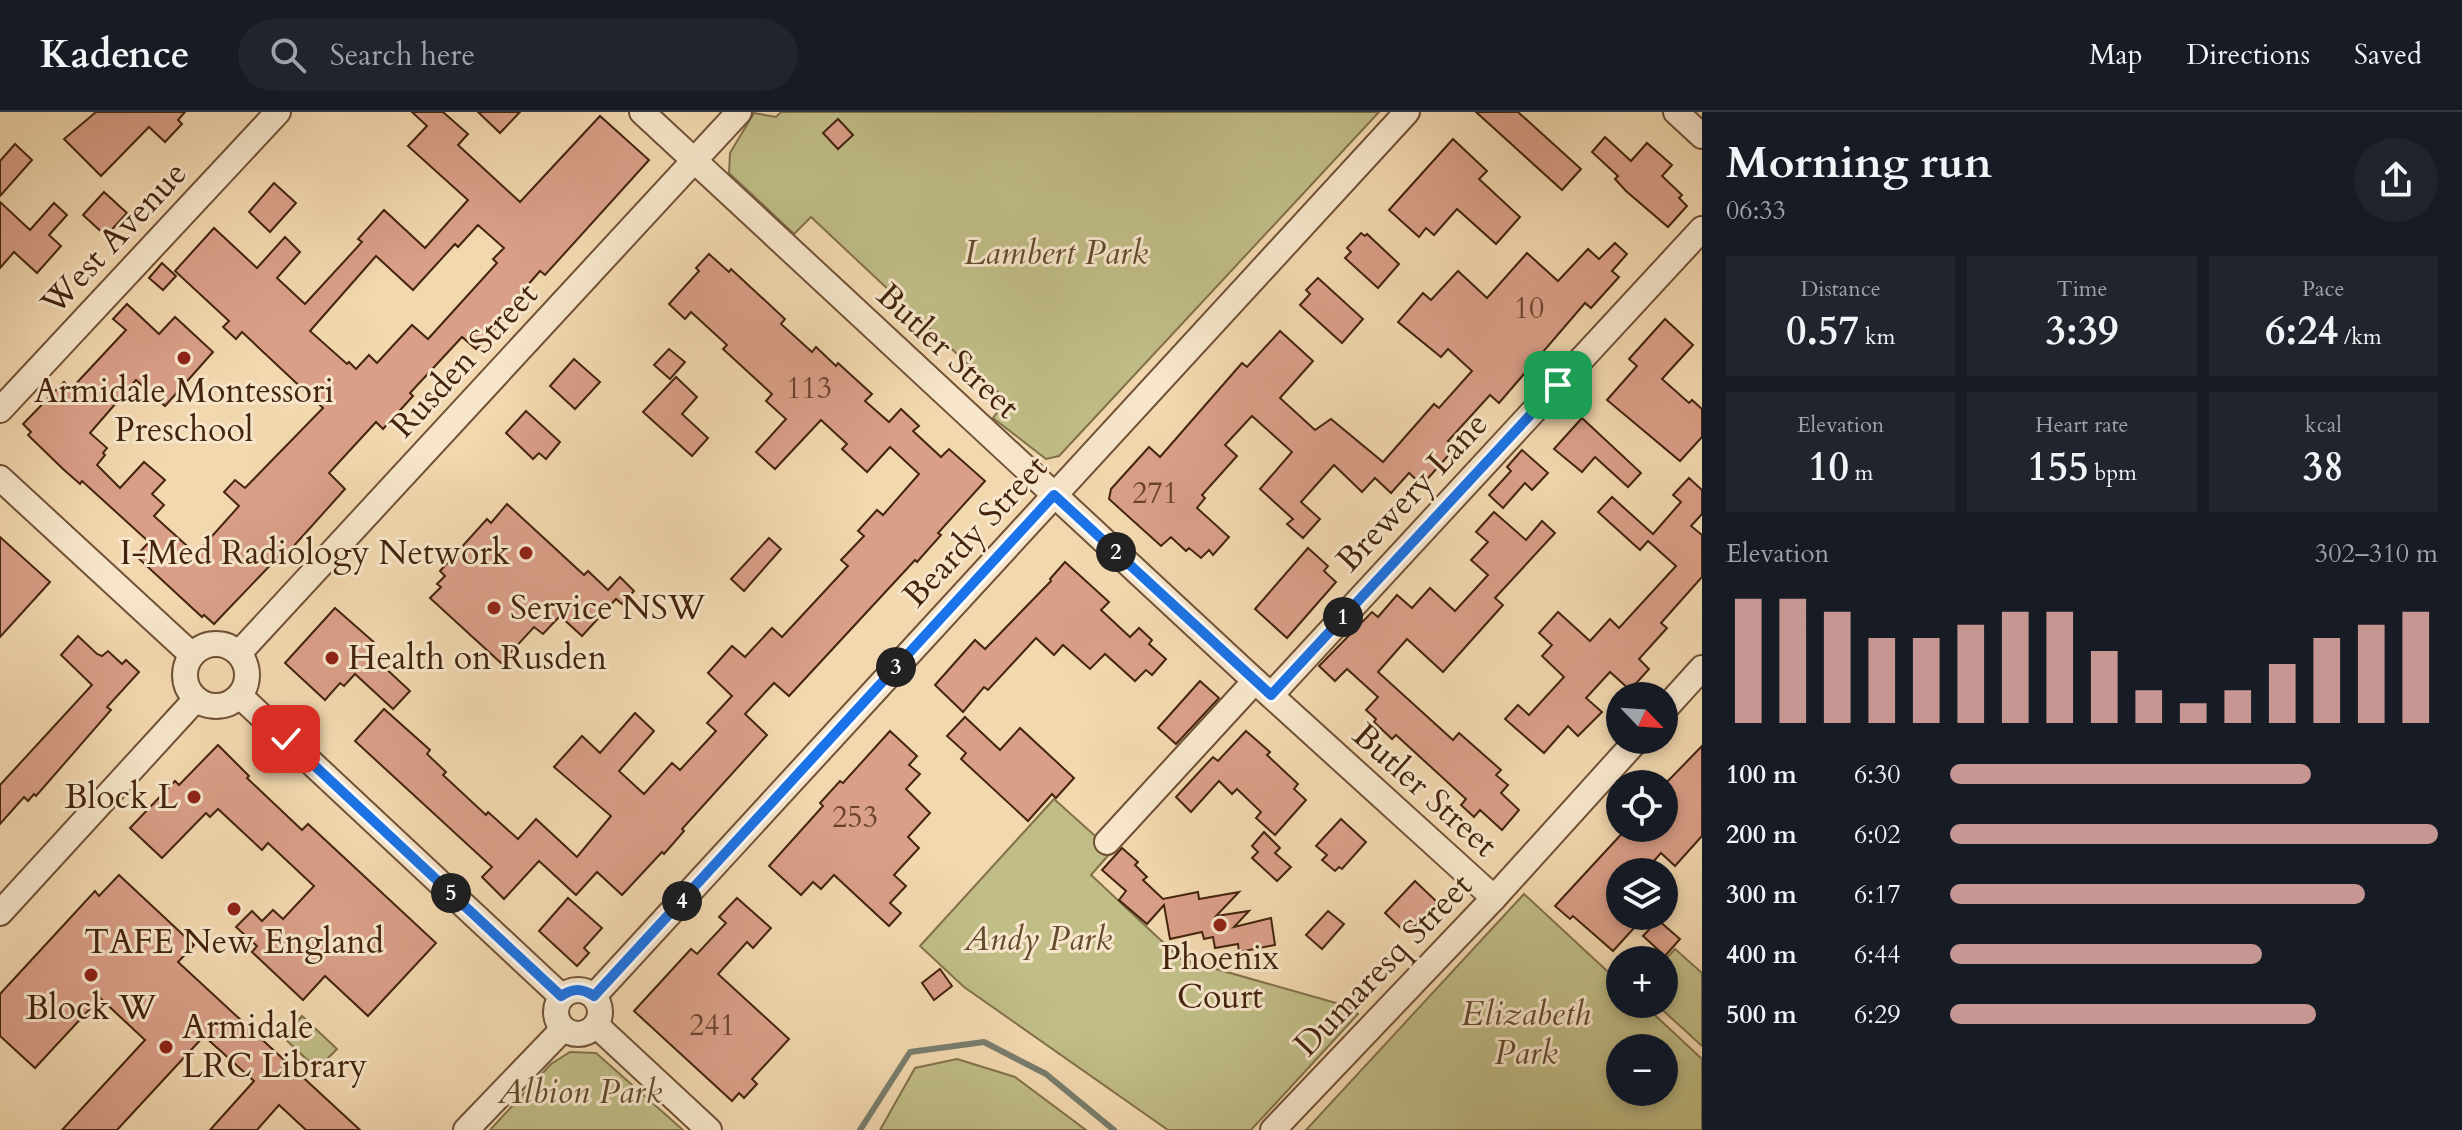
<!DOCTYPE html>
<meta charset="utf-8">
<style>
body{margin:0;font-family:Cardo,serif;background:#20242c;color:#f1f3f6;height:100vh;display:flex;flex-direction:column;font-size:30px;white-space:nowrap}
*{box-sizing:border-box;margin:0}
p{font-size:26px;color:#9ea1a6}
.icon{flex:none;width:44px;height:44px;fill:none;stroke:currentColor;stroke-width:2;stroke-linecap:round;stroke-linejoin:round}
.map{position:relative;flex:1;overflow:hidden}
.details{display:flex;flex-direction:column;background:#171b24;width:760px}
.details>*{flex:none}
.needle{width:52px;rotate:115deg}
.controls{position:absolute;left:1606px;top:570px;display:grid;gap:16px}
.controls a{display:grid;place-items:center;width:72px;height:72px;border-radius:50%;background:#171b24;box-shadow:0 4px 12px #0003;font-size:40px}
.pin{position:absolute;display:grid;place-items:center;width:68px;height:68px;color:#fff;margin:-34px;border-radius:16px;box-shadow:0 4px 12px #0006}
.km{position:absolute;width:40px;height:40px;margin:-20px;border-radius:50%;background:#222;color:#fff;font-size:22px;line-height:40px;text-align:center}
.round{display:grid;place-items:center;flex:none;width:84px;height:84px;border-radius:42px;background:#20242c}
.overview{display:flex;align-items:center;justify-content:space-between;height:136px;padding:0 24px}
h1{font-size:44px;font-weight:700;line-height:60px}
.figures{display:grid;grid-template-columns:repeat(3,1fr);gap:12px;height:136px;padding:8px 24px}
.figures div{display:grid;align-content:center;border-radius:0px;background:#20242c;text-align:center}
.figures b{font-size:40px;font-weight:700}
.figures small{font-size:22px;font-weight:400}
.figures p{font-size:22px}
.chart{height:224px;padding:16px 24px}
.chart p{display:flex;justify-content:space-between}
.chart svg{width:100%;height:144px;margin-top:8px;stroke:#c59692;stroke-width:6}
ul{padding:0 24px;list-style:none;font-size:26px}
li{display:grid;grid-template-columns:128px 96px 1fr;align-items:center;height:60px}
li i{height:20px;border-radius:10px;background:#c59692}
header{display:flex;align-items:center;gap:48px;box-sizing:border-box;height:112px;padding:0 40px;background:#171b24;border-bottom:2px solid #363941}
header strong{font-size:38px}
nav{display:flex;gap:44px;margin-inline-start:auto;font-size:28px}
.search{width:560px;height:72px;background:#20242c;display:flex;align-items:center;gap:20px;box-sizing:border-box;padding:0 28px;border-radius:44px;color:#9ea1a6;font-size:30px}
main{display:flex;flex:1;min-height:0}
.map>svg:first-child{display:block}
.green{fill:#c0bd86;stroke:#82704a;stroke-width:2;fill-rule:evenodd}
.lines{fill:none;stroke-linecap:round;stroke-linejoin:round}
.stream{stroke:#787d6d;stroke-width:6}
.building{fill:#da9f88;stroke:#44240e;stroke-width:2;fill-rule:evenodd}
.minor-casing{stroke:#705136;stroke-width:28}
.minor{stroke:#f7e6cb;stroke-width:24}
.route-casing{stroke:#fff;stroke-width:16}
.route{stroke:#1a73e8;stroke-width:10}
.poi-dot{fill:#8f2418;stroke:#f7e6cb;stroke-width:3}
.labels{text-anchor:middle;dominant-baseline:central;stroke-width:6;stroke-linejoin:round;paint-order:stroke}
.number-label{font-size:30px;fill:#6a432c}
.street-label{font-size:34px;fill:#44240e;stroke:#f7e6cb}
.park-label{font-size:34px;font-style:italic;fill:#634a2c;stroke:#f7e6cb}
.poi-label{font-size:34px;fill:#44240e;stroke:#f7e6cb}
</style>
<header>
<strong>Kadence</strong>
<div class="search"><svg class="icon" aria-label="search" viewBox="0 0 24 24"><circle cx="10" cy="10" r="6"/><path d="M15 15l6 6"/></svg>Search here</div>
<nav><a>Map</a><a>Directions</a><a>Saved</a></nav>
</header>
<main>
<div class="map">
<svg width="1702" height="1018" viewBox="0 0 1702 1018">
<rect width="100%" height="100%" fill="#f2d8af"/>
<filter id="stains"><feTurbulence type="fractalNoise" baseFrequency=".0025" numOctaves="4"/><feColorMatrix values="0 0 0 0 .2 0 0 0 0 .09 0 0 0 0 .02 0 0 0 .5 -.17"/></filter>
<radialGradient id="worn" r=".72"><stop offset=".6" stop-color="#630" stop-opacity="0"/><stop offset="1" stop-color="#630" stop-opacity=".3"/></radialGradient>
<!-- green -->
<g class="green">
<path d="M781,0H1379L1059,344L1046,347L993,306L1006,288L811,105L794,122L729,61L730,41L754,1L776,5Z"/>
<path d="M1054,687L1112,739L1091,763L1181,847L1350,895L1358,902L1251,1018H1168L964,875L920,834Z"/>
<path d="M1524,782L1620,871V892H1643L1702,947V1018H1306ZM1620,936H1664V980H1620Z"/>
<path d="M1675,837L1702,861V934L1656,892H1664V849Z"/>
<path d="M302,904L337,937L317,957L283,925Z"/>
<path d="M570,940L596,941L683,1018H490L551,952Z"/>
<path d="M957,947L1015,965L1086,1018H880L915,956Z"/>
</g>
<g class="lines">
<!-- stream -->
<path class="stream" d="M860,1018L910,940L984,930L1046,962L1114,1018"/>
</g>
<!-- building -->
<g class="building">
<path d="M96,0H185L178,8L182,12L165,30L149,15L101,64L64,27Z"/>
<path d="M412,0H443L468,22L458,33L520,90L600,4L649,48L545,163L540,159L513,190L516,193L476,237L462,225L410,281L413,284L383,317L376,310L329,361L345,377L283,446L280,443L214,512L204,503L202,505L136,444L149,430L82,369L80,372L63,357L28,323L31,320L23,312L64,270L71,277L126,218L113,207L127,192L159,222L175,205L213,240L165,294L136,268L90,321L107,336L103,341L105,343L97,353L120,376L144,350L165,368L152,382L164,393L154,404L196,442L239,394L224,380L235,368L245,376L323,296L242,220L236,227L223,215L229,209L175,159L214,116L257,156L285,125L300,140L277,166L305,192L362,130L358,127L384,98L425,136L468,88L408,34L427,14ZM478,113L504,136L493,147L497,151L428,227L412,213L377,251L369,243L356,257L349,250L347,252L310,219L376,144L413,178L455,132L458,135Z"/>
<path d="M478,0H520L500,21Z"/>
<path d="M1476,0H1518L1581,57L1562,78Z"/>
<path d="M838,7L853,23L838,37L823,21Z"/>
<path d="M1605,25L1631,49L1647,31L1672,53L1662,64L1682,83L1679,86L1687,94L1668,115L1626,79L1615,67L1618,64L1592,40Z"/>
<path d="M1453,27L1487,59L1479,67L1520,105L1496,132L1457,97L1434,123L1426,116L1419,125L1389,98Z"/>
<path d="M15,32L32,48L0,84V49Z"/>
<path d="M274,71L296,91L270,120L249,100Z"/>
<path d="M104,80L127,101L106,124L83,103Z"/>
<path d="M0,90L30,118L54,91L67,103L49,123L61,134L37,161L14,140L0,156Z"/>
<path d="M1361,121L1365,124L1367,122L1399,152L1378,176L1345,146L1351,140L1347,136Z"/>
<path d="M1615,131L1627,142L1612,159L1619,165L1591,196L1585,191L1499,291L1490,283L1448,329L1455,336L1422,373L1409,361L1391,381L1375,366L1362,380L1334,353L1301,390L1320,407L1303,426L1287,412L1293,407L1260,377L1292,340L1252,304L1225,333L1237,344L1202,383L1205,386L1197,396L1229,425L1213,443L1209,438L1201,446L1189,436L1186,439L1171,425L1161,434L1109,387L1111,377L1149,335L1160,345L1242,251L1247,255L1280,219L1313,249L1280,286L1315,318L1331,307L1383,350L1434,292L1439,296L1472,259L1448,237L1441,245L1398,210L1423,181L1431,188L1458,159L1487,186L1527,141L1558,169L1588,137L1599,147Z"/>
<path d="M709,142L729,160L731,157L785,207L781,212L812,240L816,235L836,254L838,251L851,263L872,282L865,289L889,310L901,297L919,314L913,319L941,345L949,337L985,369L938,421L941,423L917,450L915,448L789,584L774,571L745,602L767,623L682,717L684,719L664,742L662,740L622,783L597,760L576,783L539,749L504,787L482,765L492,755L355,629L384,597L430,638L427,642L446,660L443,663L486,703L488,700L518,727L536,707L577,745L611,704L554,655L582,624L600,641L635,601L654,619L619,659L644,682L672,651L680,658L716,619L707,611L732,584L708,561L732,534L745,545L772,516L782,525L848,454L841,448L864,424L858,419L877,398L883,403L919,362L890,335L867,360L842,337L847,332L821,308L775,357L756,340L786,307L766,289L772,282L723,237L727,233L691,200L685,207L669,192L699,159L696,156Z"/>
<path d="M162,151L176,164L163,178L149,166Z"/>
<path d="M1318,166L1363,207L1342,231L1300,193L1310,182L1306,178Z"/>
<path d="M1665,207L1693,233L1662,267L1689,291L1692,288L1702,297V325L1680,349L1607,288L1637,254L1629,247Z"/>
<path d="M669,237L685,250L670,267L654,253Z"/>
<path d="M574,247L600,270L575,297L550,274Z"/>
<path d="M676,265L697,285L682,302L708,326L692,344L643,300Z"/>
<path d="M526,299L560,330L546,347L539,341L533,347L506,321Z"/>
<path d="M1582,306L1641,361L1628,375L1595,345L1582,360L1554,337Z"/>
<path d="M1522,338L1548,361L1532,378L1525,371L1503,396L1489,383L1511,359L1507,355Z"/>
<path d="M1689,366L1702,378V402L1691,414L1702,423V465L1661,511L1667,516L1639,547L1649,557L1630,578L1610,560L1586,586L1602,600L1578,624L1568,614L1544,641L1505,607L1518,593L1529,603L1564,565L1542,544L1552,533L1539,521L1558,500L1590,529L1610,507L1619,516L1676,454L1648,429L1640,438L1598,400L1612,385L1653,422L1681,390L1673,383Z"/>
<path d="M507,392L584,463L588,459L608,478L620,465L634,479L622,492L616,487L582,524L560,504L543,522L534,515L501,551L430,486L441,475L437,472L445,464L440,459L487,407L491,411Z"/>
<path d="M1494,400L1526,428L1542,409L1555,421L1495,486L1503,493L1443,560L1407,527L1378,560L1453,628L1459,621L1501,658L1496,663L1508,673L1501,681L1519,698L1502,718L1480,698L1474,705L1461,693L1466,687L1396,623L1392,627L1374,610L1376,607L1366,598L1378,585L1347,557L1335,569L1319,554L1372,500L1378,505L1397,483L1412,496L1430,476L1455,499L1488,463L1471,448L1488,430L1476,420Z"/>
<path d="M0,425L50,470L0,525Z"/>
<path d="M769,426L781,437L744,479L731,467Z"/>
<path d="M1308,436L1328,454L1324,459L1336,470L1287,526L1255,497Z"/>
<path d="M1065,450L1109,490L1101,498L1130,525L1139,516L1152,528L1149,532L1166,547L1152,563L1146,558L1135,569L1105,542L1090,557L1063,533L1054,543L1036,526L988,578L984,575L963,600L935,573L975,528L985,537L1051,469L1050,467Z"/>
<path d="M335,496L376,532L368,540L410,579L393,597L355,562L344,574L340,571L325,588L285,551Z"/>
<path d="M78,524L97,542L102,544L108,539L122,552L126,548L139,560L107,595L111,598L36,684L34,682L28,689L24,685L0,712V673L92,573L61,543Z"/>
<path d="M1200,569L1219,586L1176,632L1158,616Z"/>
<path d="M965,605L1000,638L1020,616L1074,666L1056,686L1052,682L1028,709L961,647L966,641L947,624Z"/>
<path d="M890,619L917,644L909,653L920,662L906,677L930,701L908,725L919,736L894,763L906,774L890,791L901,801L889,814L834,763L821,777L813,770L801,783L769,754L823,694L820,691L840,669L843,671Z"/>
<path d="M1246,619L1270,640L1267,643L1298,672L1294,677L1306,688L1275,723L1256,706L1261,700L1237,677L1232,682L1219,669L1191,700L1176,685L1213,645L1218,649Z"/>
<path d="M218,633L249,664L247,666L302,718L308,712L436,831L368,904L325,864L303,888L252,840L257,834L236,815L252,799L262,809L273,798L283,807L314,774L268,731L262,738L218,697L210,705L206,701L162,746L130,716L175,669L179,673Z"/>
<path d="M1702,634V724L1675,754L1661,741L1644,760H1620V804L1635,815L1613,839L1573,804L1570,807L1555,794L1627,716H1664V673Z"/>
<path d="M1341,707L1366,730L1342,757L1339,755L1335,759L1322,748L1327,743L1316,734Z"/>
<path d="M1264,720L1280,736L1275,741L1291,755L1277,769L1252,746L1258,740L1252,734Z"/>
<path d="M1122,736L1138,750L1135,753L1147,765L1143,768L1163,787L1198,780L1199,787L1239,780L1216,804L1249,799L1234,815L1271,806L1275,833L1239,840L1238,832L1215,836L1213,825L1204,827L1202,820L1170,827L1164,793L1147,812L1119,788L1126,779L1102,758Z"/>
<path d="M119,763L194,833L178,850L360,1018H306L279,993L257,1018H210L254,969L204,924L117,1018H62L145,928L100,886L35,956L0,924V882L95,779L99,784Z"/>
<path d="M1415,769L1437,790L1407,822L1385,801Z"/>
<path d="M568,786L602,816L584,836L589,841L577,854L539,819Z"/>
<path d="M737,786L771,816L753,836L747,830L718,862L789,927L752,967L757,972L744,986L739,981L732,989L634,899L691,837L697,842L726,811L719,805Z"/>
<path d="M1328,799L1344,812L1322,837L1306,823Z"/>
<path d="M1658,808L1680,827L1665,844L1643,824Z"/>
<path d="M940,857L952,874L934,888L922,871Z"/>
</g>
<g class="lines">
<defs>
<g id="minor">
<path d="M642,0L1255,569L1494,786"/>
<path d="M1676,0L1702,24"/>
<path d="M0,298L278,0"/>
<path d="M0,366L192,543"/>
<circle cx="216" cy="563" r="31"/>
<path d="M239,541L739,0"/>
<path d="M1271,583L1702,117"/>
<path d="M240,584L561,884"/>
<path d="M1664,598L1702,556"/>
<path d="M1107,730L1255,569"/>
<path d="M0,801L196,587"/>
<circle cx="578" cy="900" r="22"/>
<path d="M594,884L1407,0"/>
<path d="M596,913L709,1018"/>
<path d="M466,1018L563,917"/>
<path d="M1273,1018L1494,786L1637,628"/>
</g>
</defs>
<!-- minor casing -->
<use href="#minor" class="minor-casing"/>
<!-- minor -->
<use href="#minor" class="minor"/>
</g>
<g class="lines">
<defs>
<path id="route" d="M286,627L561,884C573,876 582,876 594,884L1054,383L1271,583L1558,273"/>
</defs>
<!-- route casing -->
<use href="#route" class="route-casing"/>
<!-- route -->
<use href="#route" class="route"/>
</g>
<!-- markers -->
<g class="poi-dot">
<circle cx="184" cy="246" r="8"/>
<circle cx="526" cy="441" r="8"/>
<circle cx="494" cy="496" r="8"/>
<circle cx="332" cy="546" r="8"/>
<circle cx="194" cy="685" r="8"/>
<circle cx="234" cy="797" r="8"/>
<circle cx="1220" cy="813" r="8"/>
<circle cx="91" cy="863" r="8"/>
<circle cx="166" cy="935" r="8"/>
</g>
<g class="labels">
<!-- number labels -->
<g class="number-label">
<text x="1529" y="196">10</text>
<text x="809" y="276">113</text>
<text x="1155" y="381">271</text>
<text x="855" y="705">253</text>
<text x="712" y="913">241</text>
</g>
<!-- street labels -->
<g class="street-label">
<text transform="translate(114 126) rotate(-47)">West Avenue</text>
<text transform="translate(948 239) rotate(43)">Butler Street</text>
<text transform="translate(464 248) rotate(-47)">Rusden Street</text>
<text transform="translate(1412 380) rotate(-47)">Brewery Lane</text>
<text transform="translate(975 419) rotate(-47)">Beardy Street</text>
<text transform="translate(1425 678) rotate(42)">Butler Street</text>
<text transform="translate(1383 853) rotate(-46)">Dumaresq Street</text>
</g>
<!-- park labels -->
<g class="park-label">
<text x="1056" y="141">Lambert Park</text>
<text x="1038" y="827">Andy Park</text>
<text x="1526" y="902">Elizabeth<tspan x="1526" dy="39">Park</tspan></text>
<text x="580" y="980">Albion Park</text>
</g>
<!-- poi labels -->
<g class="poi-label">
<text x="184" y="279">Armidale Montessori<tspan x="184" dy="39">Preschool</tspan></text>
<text x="510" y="441" text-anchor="end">I-Med Radiology Network</text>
<text x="510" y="496" text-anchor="start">Service NSW</text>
<text x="348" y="546" text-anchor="start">Health on Rusden</text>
<text x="178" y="685" text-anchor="end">Block L</text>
<text x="234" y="830">TAFE New England</text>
<text x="1220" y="846">Phoenix<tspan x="1220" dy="39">Court</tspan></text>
<text x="91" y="896">Block W</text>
<text x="182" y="915" text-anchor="start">Armidale<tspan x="182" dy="39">LRC Library</tspan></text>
</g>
</g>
<rect width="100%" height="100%" filter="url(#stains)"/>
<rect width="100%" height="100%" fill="url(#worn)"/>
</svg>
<div class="controls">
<a><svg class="needle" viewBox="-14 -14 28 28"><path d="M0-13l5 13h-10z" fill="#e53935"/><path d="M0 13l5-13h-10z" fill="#9ea1a6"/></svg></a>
<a><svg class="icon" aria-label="locate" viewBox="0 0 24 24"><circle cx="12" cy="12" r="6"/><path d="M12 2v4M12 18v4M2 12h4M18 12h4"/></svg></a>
<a><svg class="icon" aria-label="layers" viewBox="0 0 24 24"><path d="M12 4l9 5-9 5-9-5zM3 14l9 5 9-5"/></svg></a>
<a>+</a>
<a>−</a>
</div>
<div class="pin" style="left:1558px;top:273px;background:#1e9e55"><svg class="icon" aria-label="arrive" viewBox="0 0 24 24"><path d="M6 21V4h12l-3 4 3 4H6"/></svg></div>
<div class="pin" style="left:286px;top:627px;background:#d93025"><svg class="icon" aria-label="check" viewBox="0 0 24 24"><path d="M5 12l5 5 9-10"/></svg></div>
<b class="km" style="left:1343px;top:505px">1</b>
<b class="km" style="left:1116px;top:440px">2</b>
<b class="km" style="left:896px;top:555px">3</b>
<b class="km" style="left:682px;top:789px">4</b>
<b class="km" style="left:451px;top:781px">5</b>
</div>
<section class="details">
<div class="overview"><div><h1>Morning run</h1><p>06:33</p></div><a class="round"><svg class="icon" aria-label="share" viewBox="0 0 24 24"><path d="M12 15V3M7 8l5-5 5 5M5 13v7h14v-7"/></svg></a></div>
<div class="figures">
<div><p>Distance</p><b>0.57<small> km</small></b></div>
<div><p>Time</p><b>3:39</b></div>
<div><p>Pace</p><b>6:24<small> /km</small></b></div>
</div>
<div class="figures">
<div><p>Elevation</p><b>10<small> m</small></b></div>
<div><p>Heart rate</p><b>155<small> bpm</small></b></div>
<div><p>kcal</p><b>38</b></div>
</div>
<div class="chart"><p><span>Elevation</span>302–310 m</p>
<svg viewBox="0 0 160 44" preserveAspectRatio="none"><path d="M5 44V6M15 44V6M25 44V10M35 44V18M45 44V18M55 44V14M65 44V10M75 44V10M85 44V22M95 44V34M105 44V38M115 44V34M125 44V26M135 44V18M145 44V14M155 44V10"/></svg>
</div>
<ul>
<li><b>100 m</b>6:30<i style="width:74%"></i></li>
<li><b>200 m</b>6:02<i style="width:100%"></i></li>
<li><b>300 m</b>6:17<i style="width:85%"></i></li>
<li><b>400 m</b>6:44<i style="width:64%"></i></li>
<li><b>500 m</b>6:29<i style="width:75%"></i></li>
</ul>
</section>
</main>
